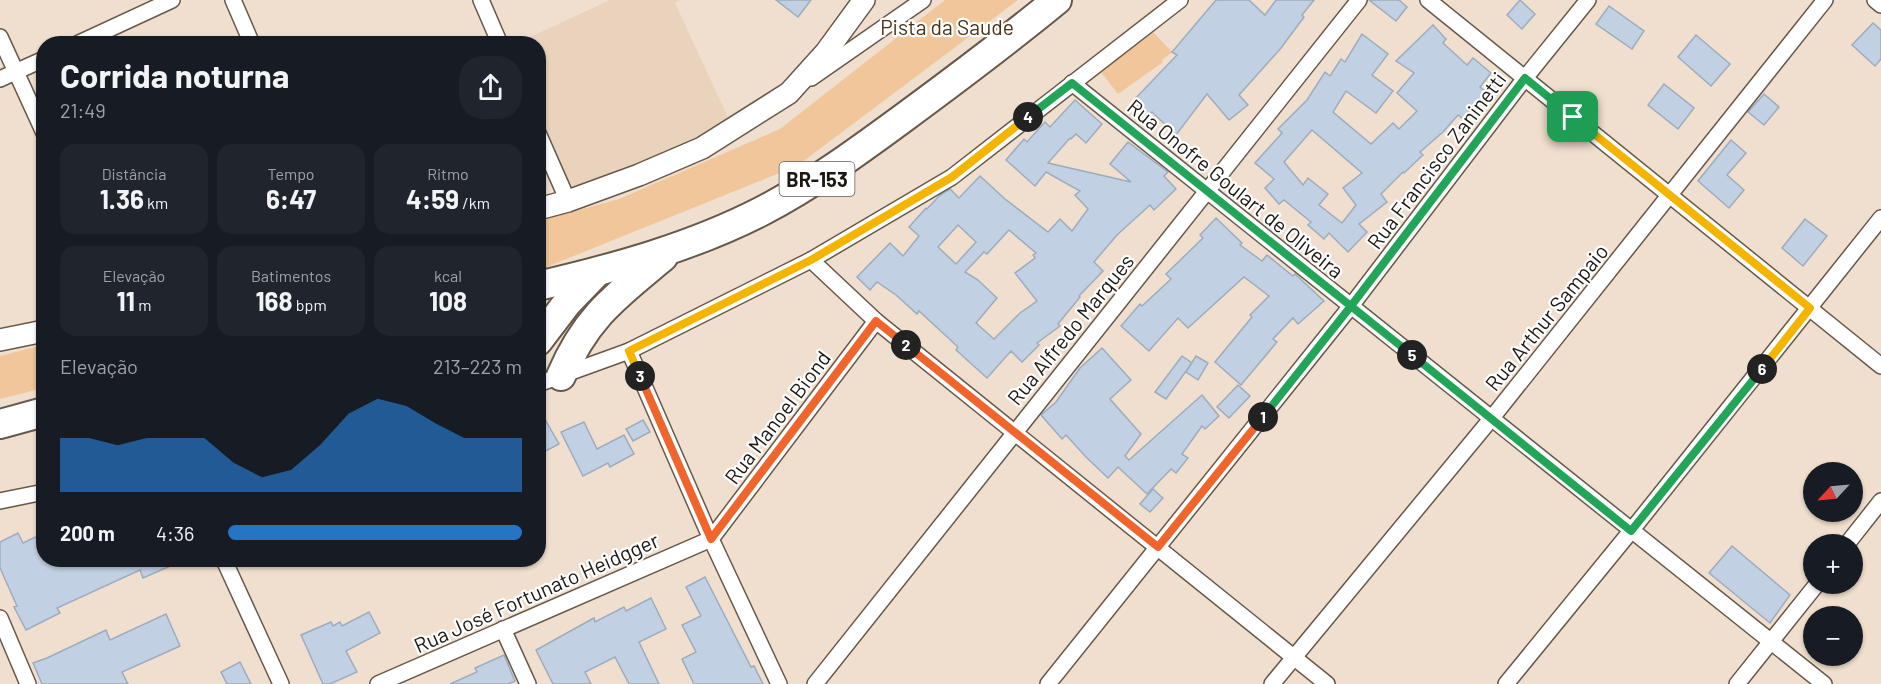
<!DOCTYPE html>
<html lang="pt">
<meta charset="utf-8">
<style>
body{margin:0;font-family:Barlow,sans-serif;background:#20242c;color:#f1f3f6;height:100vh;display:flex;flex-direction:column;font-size:22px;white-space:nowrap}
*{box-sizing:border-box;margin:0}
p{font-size:20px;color:#9ea1a6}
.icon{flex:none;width:33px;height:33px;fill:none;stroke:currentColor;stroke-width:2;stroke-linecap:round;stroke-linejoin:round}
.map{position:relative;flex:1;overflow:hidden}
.details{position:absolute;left:36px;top:36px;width:510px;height:531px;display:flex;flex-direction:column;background:#171b24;border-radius:24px;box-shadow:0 2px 4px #0004}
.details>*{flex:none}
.needle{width:39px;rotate:244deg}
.buttons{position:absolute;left:1803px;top:462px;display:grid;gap:12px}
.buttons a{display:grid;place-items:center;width:60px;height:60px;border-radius:50%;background:#171b24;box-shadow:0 2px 4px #0004;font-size:30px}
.pin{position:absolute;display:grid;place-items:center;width:51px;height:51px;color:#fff;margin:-26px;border-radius:12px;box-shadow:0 3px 9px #0006}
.km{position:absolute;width:30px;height:30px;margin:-15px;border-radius:50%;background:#222;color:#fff;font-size:16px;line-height:30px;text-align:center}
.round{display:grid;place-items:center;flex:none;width:63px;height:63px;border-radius:24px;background:#20242c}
.head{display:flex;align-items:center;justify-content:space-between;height:102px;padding:0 24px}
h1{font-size:33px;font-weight:700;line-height:45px}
.stats{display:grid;grid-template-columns:repeat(3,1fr);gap:9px;height:102px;padding:6px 24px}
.stats div{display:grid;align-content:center;border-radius:15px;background:#20242c;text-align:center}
.stats b{font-size:26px;font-weight:700}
.stats small{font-size:16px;font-weight:400}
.stats p{font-size:16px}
.chart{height:168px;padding:12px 24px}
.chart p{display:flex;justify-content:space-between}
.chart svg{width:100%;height:108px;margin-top:6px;fill:#2675c4;opacity:.7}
ul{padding:0 24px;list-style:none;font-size:20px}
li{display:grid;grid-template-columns:96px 72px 1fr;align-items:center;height:45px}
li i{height:15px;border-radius:8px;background:#2675c4}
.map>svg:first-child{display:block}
.built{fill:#e9d3bc}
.green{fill:#f0c69a}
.building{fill:#c1d0e2;stroke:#9dacbd;stroke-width:1.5;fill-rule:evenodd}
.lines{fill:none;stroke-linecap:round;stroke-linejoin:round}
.street-casing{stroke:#67594a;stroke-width:18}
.secondary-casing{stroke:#67594a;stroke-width:24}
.highway-casing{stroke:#67594a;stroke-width:32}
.street{stroke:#fff;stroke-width:15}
.secondary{stroke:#fff;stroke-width:21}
.highway{stroke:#fff;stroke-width:28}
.split-1-casing{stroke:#fff;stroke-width:12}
.split-2-casing{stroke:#fff;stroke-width:12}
.split-3-casing{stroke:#fff;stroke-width:12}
.split-4-casing{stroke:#fff;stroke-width:12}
.split-5-casing{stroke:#fff;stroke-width:12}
.split-6-casing{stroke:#fff;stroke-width:12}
.split-7-casing{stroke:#fff;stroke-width:12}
.split-1{stroke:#22a559;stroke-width:8}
.split-2{stroke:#f0652b;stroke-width:8}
.split-3{stroke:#f0652b;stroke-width:8}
.split-4{stroke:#f5b400;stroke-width:8}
.split-5{stroke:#22a559;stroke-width:8}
.split-6{stroke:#22a559;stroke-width:8}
.split-7{stroke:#f5b400;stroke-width:8}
.labels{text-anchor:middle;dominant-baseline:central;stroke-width:4.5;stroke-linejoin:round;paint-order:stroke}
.shield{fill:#fff;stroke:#615d58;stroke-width:1.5}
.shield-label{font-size:20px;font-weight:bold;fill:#1d1711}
.park-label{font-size:21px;fill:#4a3216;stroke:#fff}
.street-label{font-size:21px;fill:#1d1711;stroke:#fff}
</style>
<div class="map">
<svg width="1881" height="684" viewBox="0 0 1881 684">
<rect width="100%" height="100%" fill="#f0dfce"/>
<!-- built -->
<path class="built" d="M610,0H680L675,3L730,122L664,153L572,190L539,111L538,44H515Z"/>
<!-- green -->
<g class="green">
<path d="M945,0H1018L797,166L539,270V221L619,199L780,129Z"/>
<path d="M1153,32L1172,52L1162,60L1163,62L1118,94L1101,72Z"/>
<path d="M43,345V388L0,399V356Z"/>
</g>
<!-- building -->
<g class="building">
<path d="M776,0H811L798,17Z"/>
<path d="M1216,0H1249L1265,15L1276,0H1314L1302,15L1304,17L1281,48L1239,95L1248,105L1229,120L1207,94L1176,135L1152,112L1148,116L1133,101L1177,55L1172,52Z"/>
<path d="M1369,0H1399L1407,7L1396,21Z"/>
<path d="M1520,0L1535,14L1522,29L1507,15Z"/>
<path d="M1609,6L1644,31L1632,49L1596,24Z"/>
<path d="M1873,23L1881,30V59L1875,66L1852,45Z"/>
<path d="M1433,25L1446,39L1443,43L1467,65L1473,58L1491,73L1480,87L1486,92L1463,119L1458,115L1443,132L1420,152L1423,155L1404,173L1403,172L1381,194L1387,202L1359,224L1367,232L1348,252L1329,233L1324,239L1308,225L1311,222L1284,200L1279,204L1265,188L1274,179L1255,163L1282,133L1278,129L1307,100L1325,72L1330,76L1341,59L1345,62L1362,34L1388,54L1372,75L1393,91L1376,113L1346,91L1333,112L1371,144L1393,123L1399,129L1417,111L1397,93L1414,73L1396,61ZM1312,130L1362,173L1343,188L1356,205L1342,223L1319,205L1328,194L1308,178L1303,185L1284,162Z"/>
<path d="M1696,35L1730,64L1711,86L1678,57Z"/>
<path d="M1664,84L1694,108L1678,129L1648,105Z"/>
<path d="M1764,94L1779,107L1764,125L1748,112Z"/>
<path d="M1075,100L1102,124L1086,143L1076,134L1071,139L1070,138L1048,163L1131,182L1110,164L1128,142L1168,172L1164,176L1176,189L1154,210L1150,205L1117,235L1094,262L1103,271L1079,296L1080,297L1058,324L1060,326L1037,343L1039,345L1022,362L1011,351L987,378L956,350L958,347L919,311L917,314L896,295L877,282L870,290L857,277L890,243L903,256L919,236L909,227L926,208L927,209L940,195L950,189L959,198L980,176L1005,199L1048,232L1060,219L1072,231L1088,209L1075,195L1080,191L1046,172L1035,186L1006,160L1024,139L1027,142L1045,122L1050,127ZM958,225L976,242L956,264L938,247ZM1009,230L1036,253L1033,255L1035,258L1015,273L1037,301L1020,313L994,339L976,323L997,298L978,280L965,272L984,252L987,254Z"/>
<path d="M1731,140L1746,153L1727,175L1744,190L1729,208L1698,181Z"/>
<path d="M1216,218L1242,243L1240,245L1262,261L1267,255L1293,276L1295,274L1324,301L1298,324L1293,318L1273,339L1277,342L1241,385L1215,362L1252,317L1250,315L1269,296L1244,277L1188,328L1178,318L1149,351L1121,326L1140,304L1142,306L1171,279L1166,274L1203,238L1200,235Z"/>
<path d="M1805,219L1827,236L1803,266L1782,248Z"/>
<path d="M1102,348L1131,380L1110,399L1141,434L1125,456L1129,460L1202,395L1219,416L1205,429L1202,426L1182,454L1188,458L1176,473L1171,469L1147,494L1118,467L1108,478L1086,457L1066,435L1062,439L1041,415L1056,402L1080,368Z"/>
<path d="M1182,356L1192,363L1166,399L1155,392Z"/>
<path d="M1196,356L1208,363L1198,380L1186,372Z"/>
<path d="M1238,385L1250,396L1229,418L1217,407Z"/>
<path d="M538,407L559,444L538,455Z"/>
<path d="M643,420L650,432L633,441L626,429Z"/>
<path d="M584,422L597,449L624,435L634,454L610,467L608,463L583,476L561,432Z"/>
<path d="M1153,489L1163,498L1150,512L1140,504Z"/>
<path d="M18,533L23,543L44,533V560H184L143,578L140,570L57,608L60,613L26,630L14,607L17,606L0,568V542Z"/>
<path d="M1732,546L1790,595L1770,623L1709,573Z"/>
<path d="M705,577L751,667L754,666L763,684H694L682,659L696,652L682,625L701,616L686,587Z"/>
<path d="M651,598L666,629L639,642L659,684H629L615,657L585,672L591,684H553L536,650L594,618L595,622L624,607L626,611Z"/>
<path d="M369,612L380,633L346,651L357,672L330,684H323L301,635L331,622L333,626L340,622L342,626Z"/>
<path d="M166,614L180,646L122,672L128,684H42L33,663L47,658L106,630L110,640Z"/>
<path d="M504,655L515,681L508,684H450L477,672L475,668Z"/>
<path d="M240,662L251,684H227L221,672Z"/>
</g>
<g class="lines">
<defs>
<g id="street">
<path d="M233,0L252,44"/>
<path d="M481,0L500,44"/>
<path d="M1428,0L1881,366"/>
<path d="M1875,0L1881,5"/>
<path d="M0,37L44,133"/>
<path d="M77,44L172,0"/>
<path d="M811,78L923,0"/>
<path d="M0,79L44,59"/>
<path d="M1072,83L1824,684"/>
<path d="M538,133L568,201"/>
<path d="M811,260L876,321L1327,684"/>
<path d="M629,351L711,539L779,684"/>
<path d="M538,384L629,351L811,260L952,177L1180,0"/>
<path d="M0,501L44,492"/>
<path d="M1847,544L1881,501"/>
<path d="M224,560L281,684"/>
<path d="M0,618L28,684"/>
<path d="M503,629L528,684"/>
<path d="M378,684L711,539L876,321"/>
<path d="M815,684L1359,0"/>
<path d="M1048,684L1351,306L1525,78L1588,0"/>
<path d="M1272,684L1491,419L1825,0"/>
<path d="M1506,684L1631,531L1881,218"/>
<path d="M1737,684L1817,584"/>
</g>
<g id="secondary">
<path d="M538,209L568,201L639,175L702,148L789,93L826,52L864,0"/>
<path d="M0,340L44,331"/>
</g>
<g id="highway">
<path d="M538,286C615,268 692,247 762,211C812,185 857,152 902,119C955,80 1007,41 1057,0"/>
<path d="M538,341L567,303L596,273"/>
<path d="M561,376C586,317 616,296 663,257"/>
<path d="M0,424L44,412"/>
</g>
</defs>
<!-- street casing -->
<use href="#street" class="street-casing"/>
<!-- secondary casing -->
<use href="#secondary" class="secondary-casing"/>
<!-- highway casing -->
<use href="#highway" class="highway-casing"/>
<!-- street -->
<use href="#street" class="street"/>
<!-- secondary -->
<use href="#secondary" class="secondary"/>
<!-- highway -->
<use href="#highway" class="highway"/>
</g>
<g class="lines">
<defs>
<path id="split-1" d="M1263,417L1351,306L1525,78L1573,117"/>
<path id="split-2" d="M906,345L1158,547L1263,417"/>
<path id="split-3" d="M640,376L711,539L876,321L906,345"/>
<path id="split-4" d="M640,376L629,351L811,260L952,177L1028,117"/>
<path id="split-5" d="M1028,117L1072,83L1412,355"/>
<path id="split-6" d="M1412,355L1631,531L1762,369"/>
<path id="split-7" d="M1573,117L1810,308L1762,369"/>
</defs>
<!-- split-1 casing -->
<use href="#split-1" class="split-1-casing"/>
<!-- split-2 casing -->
<use href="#split-2" class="split-2-casing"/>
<!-- split-3 casing -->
<use href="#split-3" class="split-3-casing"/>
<!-- split-4 casing -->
<use href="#split-4" class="split-4-casing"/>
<!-- split-5 casing -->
<use href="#split-5" class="split-5-casing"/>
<!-- split-6 casing -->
<use href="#split-6" class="split-6-casing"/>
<!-- split-7 casing -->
<use href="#split-7" class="split-7-casing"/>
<!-- split-1 -->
<use href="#split-1" class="split-1"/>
<!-- split-2 -->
<use href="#split-2" class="split-2"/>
<!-- split-3 -->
<use href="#split-3" class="split-3"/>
<!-- split-4 -->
<use href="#split-4" class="split-4"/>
<!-- split-5 -->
<use href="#split-5" class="split-5"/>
<!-- split-6 -->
<use href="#split-6" class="split-6"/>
<!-- split-7 -->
<use href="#split-7" class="split-7"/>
</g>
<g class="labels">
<!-- shield labels -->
<rect class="shield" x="779.5" y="162" width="75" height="34" rx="4.5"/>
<g class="shield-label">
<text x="817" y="179">BR-153</text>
</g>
<!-- park labels -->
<g class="park-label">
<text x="947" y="26">Pista da Saude</text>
</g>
<!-- street labels -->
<g class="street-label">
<text transform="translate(1436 160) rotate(-53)">Rua Francisco Zaninetti</text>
<text transform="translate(1236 188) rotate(39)">Rua Onofre Goulart de Oliveira</text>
<text transform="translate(1546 317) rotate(-51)">Rua Arthur Sampaio</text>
<text transform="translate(1070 329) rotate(-51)">Rua Alfredo Marques</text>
<text transform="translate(777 417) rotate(-53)">Rua Manoel Biond</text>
<text transform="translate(536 592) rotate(-24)">Rua José Fortunato Heidgger</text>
</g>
</g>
</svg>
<div class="buttons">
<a><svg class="needle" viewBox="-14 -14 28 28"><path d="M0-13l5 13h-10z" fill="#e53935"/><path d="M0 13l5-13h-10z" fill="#9ea1a6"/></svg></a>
<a>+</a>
<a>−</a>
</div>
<div class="pin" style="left:1573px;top:117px;background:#1e9e55"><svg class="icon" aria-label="arrive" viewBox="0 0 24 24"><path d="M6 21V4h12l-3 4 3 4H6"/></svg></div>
<b class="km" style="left:1263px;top:417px">1</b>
<b class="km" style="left:906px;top:345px">2</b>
<b class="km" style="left:640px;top:376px">3</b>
<b class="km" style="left:1028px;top:117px">4</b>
<b class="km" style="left:1412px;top:355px">5</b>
<b class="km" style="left:1762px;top:369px">6</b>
<section class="details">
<div class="head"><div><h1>Corrida noturna</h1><p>21:49</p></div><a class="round"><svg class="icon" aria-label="share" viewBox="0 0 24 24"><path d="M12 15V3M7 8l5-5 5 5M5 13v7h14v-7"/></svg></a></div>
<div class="stats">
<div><p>Distância</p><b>1.36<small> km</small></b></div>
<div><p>Tempo</p><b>6:47</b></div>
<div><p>Ritmo</p><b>4:59<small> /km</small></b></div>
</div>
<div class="stats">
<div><p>Elevação</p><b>11<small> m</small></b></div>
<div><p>Batimentos</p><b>168<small> bpm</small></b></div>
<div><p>kcal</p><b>108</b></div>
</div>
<div class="chart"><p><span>Elevação</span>213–223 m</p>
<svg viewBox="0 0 160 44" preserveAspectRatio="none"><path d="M0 44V22L10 22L20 25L30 22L40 22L50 22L60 32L70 38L80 35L90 25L100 12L110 6L120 9L130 16L140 22L150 22L160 22V44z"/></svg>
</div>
<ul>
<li><b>200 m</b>4:36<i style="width:100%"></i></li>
</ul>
</section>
</div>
